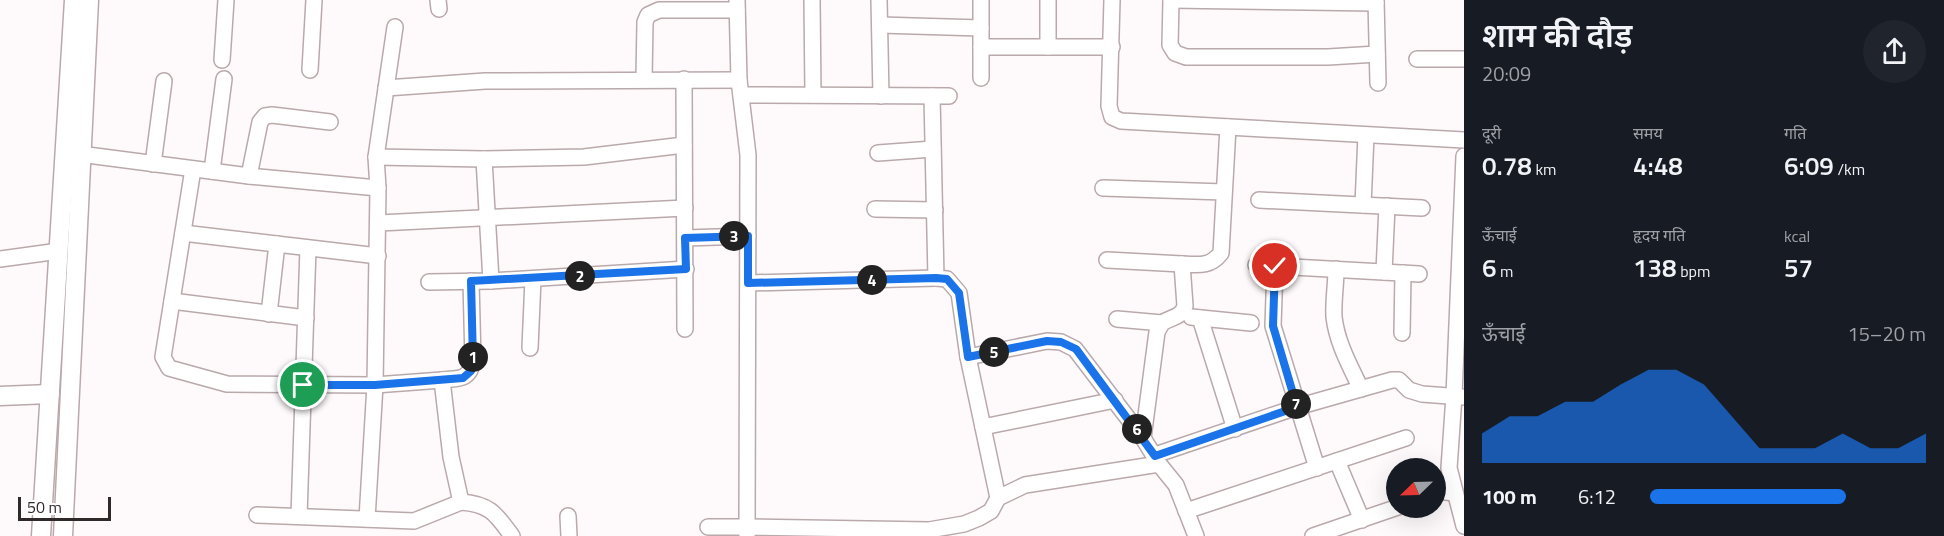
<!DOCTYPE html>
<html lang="hi">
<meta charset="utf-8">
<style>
body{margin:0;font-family:"Titillium Web","Noto Sans Devanagari",sans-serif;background:#20242c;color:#f1f3f6;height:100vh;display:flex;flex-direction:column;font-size:22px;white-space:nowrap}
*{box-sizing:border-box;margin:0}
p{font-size:20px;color:#9ea1a6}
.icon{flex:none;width:33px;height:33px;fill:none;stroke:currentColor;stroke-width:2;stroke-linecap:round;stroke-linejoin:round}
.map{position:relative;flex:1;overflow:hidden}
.panel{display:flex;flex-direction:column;background:#171b24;width:480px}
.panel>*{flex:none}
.needle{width:39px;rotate:247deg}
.controls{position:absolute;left:1386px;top:458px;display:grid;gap:12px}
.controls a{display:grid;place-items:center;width:60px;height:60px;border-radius:50%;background:#171b24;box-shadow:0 6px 24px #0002;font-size:30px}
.scale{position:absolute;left:18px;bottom:15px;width:93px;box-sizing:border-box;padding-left:6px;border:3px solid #30292a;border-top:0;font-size:16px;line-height:21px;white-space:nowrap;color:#30292a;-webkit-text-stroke:4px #fff;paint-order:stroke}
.pin{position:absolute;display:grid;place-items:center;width:51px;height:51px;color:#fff;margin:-26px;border:3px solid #fff;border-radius:50%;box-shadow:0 2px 6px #0007}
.km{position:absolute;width:30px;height:30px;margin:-15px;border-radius:50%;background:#222;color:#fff;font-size:16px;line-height:30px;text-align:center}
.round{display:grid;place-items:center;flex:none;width:63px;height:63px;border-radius:32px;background:#20242c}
.head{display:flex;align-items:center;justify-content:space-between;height:102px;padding:0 18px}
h1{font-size:33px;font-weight:600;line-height:45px}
.stats{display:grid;grid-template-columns:repeat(3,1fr);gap:9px;height:102px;padding:6px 18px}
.stats div{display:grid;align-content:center}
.stats b{font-size:26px;font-weight:600}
.stats small{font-size:16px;font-weight:400}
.stats p{font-size:16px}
.chart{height:168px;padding:12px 18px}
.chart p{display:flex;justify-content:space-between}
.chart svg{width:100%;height:108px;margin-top:6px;fill:#1a73e8;opacity:.7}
ul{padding:0 18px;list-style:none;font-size:20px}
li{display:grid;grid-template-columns:96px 72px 1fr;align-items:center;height:45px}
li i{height:15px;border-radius:8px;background:#1a73e8}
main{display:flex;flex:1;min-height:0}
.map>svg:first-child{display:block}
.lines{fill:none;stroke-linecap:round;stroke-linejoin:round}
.minor-casing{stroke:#baa9ab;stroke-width:18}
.tertiary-casing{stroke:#baa9ab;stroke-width:21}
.minor{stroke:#fff;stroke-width:15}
.tertiary{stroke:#fff;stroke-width:18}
.route-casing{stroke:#fff;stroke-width:12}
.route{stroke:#1a73e8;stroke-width:8}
</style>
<main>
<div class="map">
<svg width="1464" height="536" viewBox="0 0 1464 536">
<rect width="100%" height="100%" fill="#fefafb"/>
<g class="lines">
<defs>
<g id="minor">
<path d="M438,0L439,9"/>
<path d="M812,0L813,95"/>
<path d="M879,0L881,96"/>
<path d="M1048,0V47"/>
<path d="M1112,0L1109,106L1112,117L1121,121L1464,140"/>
<path d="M1171,0L1376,3"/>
<path d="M1376,0L1378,83"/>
<path d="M1171,1L1170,45L1175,53L1186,57H1328L1377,54"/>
<path d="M880,25L981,28"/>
<path d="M981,47H1112"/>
<path d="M1417,59H1464"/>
<path d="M222,60L226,0"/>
<path d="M310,70L314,0"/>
<path d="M981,78V0"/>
<path d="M644,79L645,22L648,15L659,10H737"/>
<path d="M684,79L685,329"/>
<path d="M386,88L485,81L739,80"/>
<path d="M741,95L949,96"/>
<path d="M932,96L936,278L947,279L959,293L968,357L998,498"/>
<path d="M72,153L249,176L378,188L376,157L395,27"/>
<path d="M878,153L933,149"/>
<path d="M1464,156L1454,396L1449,468L1464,526"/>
<path d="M376,157L484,159L584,157L684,145"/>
<path d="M484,159L491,281"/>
<path d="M153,164L164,81"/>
<path d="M193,169L163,357L169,368L227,384L375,385L442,380"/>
<path d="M212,171L224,79"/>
<path d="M249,176L260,122L265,116L272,115L330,122"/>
<path d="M1103,188L1224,192"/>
<path d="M1259,200L1422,208"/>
<path d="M1363,205L1366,135"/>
<path d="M875,209L935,210"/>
<path d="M379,223L685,208"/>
<path d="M183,233L378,256"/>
<path d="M685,238L748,236"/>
<path d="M0,259L59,251"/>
<path d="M1107,260L1182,264"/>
<path d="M1256,265L1419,274"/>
<path d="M1275,266L1273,326L1317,468"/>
<path d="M1336,269C1336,285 1333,302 1334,317C1337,343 1350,366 1361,389"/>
<path d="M1384,272L1387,206"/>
<path d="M471,281L473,361C469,381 459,378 442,380L451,457L461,502C490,504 496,514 512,536"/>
<path d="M429,282L491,281L686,269"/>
<path d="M749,283L936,278"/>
<path d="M172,301L306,318"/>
<path d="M269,314L277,244"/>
<path d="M1191,317L1251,323"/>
<path d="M1200,318L1235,429"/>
<path d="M1117,319L1162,323"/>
<path d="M1402,333L1403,273"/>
<path d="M530,348L533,279"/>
<path d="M968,357L1047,341L1061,342L1075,349L1143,438L1159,464L1176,485L1196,536"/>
<path d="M983,427L1115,400"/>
<path d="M1143,438L1157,332L1162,323C1171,317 1181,318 1185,306L1182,264C1199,265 1210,267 1221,253L1228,127"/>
<path d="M1155,455L1297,407L1392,380H1399L1409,390L1422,394L1462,397"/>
<path d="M1337,461L1362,520"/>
<path d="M1436,491L1455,493"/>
<path d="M1186,511L1406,438"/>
<path d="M257,515L414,521L461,502"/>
<path d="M299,516L308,248"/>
<path d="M568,516L569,536"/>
<path d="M367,519L375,385L378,188"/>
<path d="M708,527H747L748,155L739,80L737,0"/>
<path d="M747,536V527L929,530L964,524L979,518L991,511L998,498L1025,485L1159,464"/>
<path d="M1313,536L1398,507"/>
</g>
<g id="tertiary">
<path d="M0,396L50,394"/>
<path d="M41,536L74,0"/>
<path d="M63,536L89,0"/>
</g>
</defs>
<!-- minor casing -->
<use href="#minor" class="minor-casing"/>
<!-- tertiary casing -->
<use href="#tertiary" class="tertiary-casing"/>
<!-- minor -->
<use href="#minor" class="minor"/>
<!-- tertiary -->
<use href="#tertiary" class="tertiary"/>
</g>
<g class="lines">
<defs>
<path id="route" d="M303,385H375L463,378L471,371L473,361L471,281L686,269L685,238L748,236V283L936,278L947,279L959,293L968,357L1047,341L1061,342L1076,349L1155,456L1297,407L1273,326L1275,266"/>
</defs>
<!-- route casing -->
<use href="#route" class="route-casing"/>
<!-- route -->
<use href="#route" class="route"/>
</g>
</svg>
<div class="controls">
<a><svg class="needle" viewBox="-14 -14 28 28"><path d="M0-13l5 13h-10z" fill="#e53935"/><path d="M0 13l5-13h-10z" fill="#9ea1a6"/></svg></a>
</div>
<div class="scale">50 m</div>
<div class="pin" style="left:303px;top:385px;background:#1e9e55"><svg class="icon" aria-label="arrive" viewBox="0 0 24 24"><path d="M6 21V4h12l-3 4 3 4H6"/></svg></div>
<div class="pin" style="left:1275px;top:266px;background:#d93025"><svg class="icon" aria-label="check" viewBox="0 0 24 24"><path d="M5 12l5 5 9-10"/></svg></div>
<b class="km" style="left:473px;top:357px">1</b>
<b class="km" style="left:580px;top:276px">2</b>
<b class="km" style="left:734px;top:236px">3</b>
<b class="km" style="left:872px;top:280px">4</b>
<b class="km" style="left:994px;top:352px">5</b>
<b class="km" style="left:1137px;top:429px">6</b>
<b class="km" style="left:1296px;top:404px">7</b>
</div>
<section class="panel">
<div class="head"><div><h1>शाम की दौड़</h1><p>20:09</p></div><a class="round"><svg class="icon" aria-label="share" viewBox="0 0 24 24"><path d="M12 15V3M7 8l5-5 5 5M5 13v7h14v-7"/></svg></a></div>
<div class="stats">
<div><p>दूरी</p><b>0.78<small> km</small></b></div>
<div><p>समय</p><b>4:48</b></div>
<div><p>गति</p><b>6:09<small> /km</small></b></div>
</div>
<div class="stats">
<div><p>ऊँचाई</p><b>6<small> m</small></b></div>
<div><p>हृदय गति</p><b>138<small> bpm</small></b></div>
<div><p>kcal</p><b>57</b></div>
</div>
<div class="chart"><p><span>ऊँचाई</span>15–20 m</p>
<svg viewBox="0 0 160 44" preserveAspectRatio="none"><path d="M0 44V32L10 25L20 25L30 19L40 19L50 12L60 6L70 6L80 12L90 25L100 38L110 38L120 38L130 32L140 38L150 38L160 32V44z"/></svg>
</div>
<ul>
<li><b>100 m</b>6:12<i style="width:71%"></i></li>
</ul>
</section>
</main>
